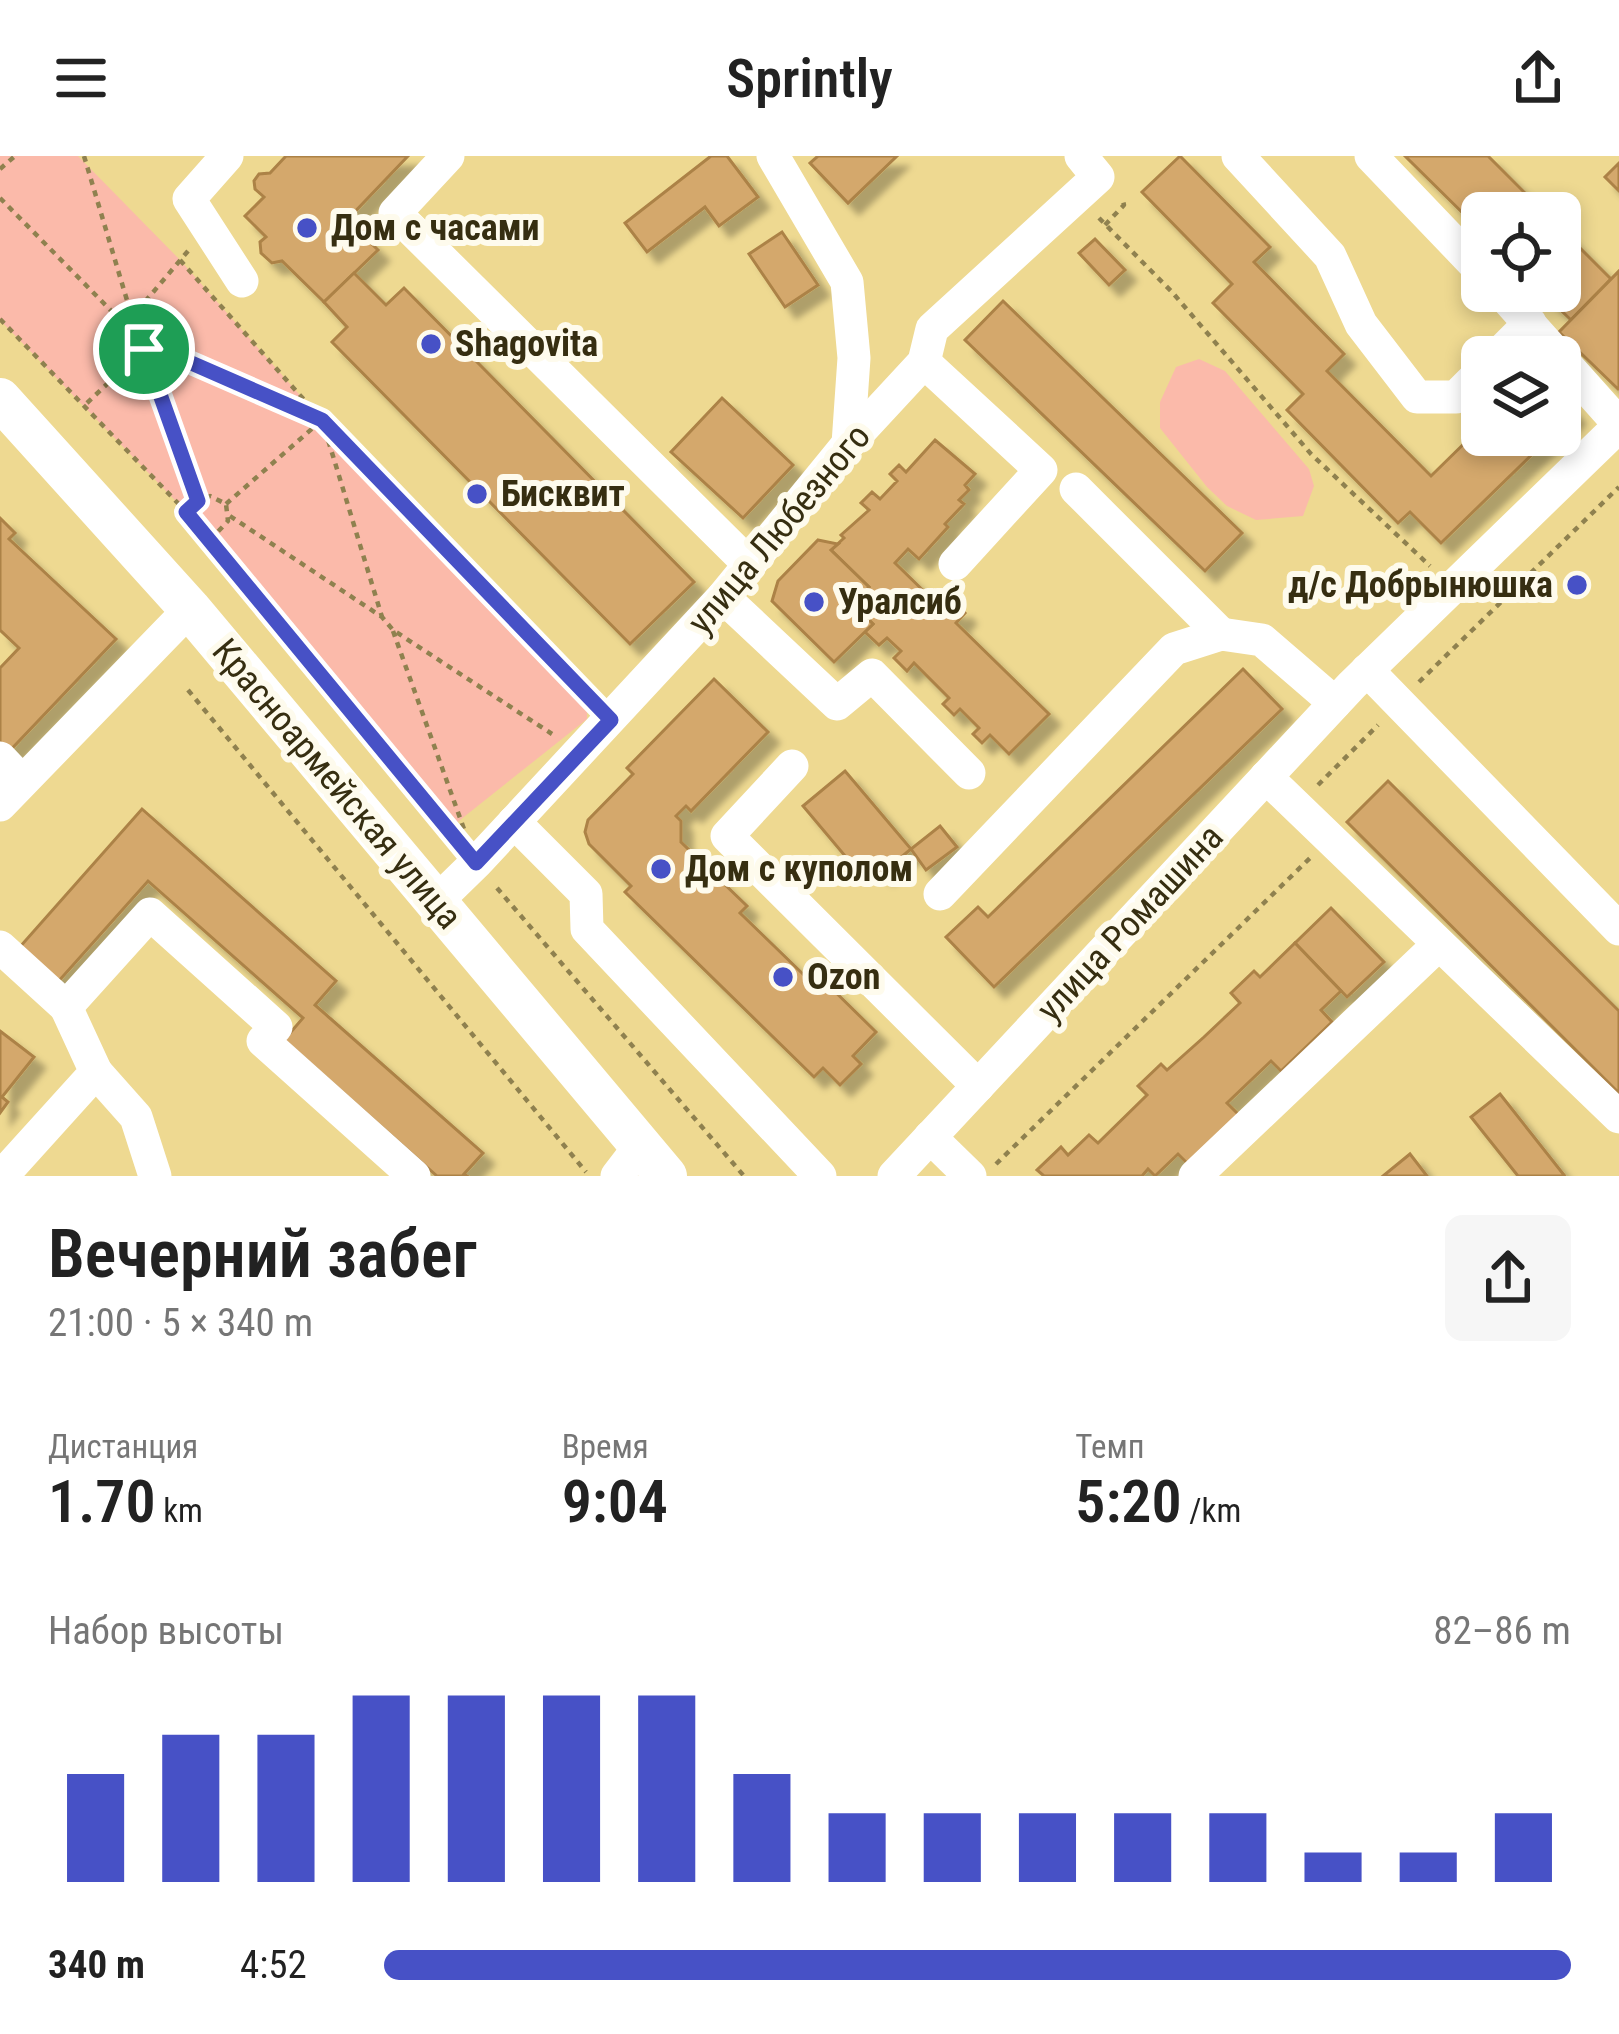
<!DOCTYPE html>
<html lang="ru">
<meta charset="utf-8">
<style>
body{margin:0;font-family:"Roboto Condensed",sans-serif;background:#f6f6f6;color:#222;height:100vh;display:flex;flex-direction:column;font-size:45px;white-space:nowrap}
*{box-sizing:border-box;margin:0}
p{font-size:39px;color:#767676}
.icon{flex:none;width:66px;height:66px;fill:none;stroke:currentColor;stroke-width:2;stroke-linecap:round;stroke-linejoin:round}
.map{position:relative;height:1020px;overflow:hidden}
.details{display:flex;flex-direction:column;background:#fff;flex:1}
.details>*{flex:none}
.controls{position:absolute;left:1461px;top:36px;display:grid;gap:24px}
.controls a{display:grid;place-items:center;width:120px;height:120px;border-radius:18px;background:#fff;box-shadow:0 6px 18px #0003;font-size:60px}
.pin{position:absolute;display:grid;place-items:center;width:102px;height:102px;color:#fff;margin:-51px;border:6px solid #fff;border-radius:50%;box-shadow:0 3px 12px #0007}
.round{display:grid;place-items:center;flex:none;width:126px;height:126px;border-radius:18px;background:#f6f6f6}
.overview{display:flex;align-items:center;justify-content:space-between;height:204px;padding:0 48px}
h1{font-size:66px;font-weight:600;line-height:90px}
.metrics{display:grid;grid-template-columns:repeat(3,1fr);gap:18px;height:204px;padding:12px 48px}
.metrics div{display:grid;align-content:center}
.metrics b{font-size:60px;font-weight:600}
.metrics small{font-size:33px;font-weight:400}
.metrics p{font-size:33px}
.chart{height:336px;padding:24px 48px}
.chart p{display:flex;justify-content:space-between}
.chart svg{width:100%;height:216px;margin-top:12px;stroke:#4751c6;stroke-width:6}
ul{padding:0 48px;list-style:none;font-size:39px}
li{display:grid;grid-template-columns:192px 144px 1fr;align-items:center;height:90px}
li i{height:30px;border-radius:15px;background:#4751c6}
header{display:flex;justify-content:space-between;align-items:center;height:156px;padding:0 48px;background:#fff;font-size:54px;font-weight:600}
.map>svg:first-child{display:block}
.green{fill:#fbbaaa}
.building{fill:#d4a86c;stroke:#ac8246;stroke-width:3;filter:url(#shadow)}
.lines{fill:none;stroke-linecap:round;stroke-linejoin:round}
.path{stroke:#8f814f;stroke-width:4.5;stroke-dasharray:6 6;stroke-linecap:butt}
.minor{stroke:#fff;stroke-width:33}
.major{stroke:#fff;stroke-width:42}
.route-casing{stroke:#fff;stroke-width:24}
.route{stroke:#4751c6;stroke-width:15}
.poi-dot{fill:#4751c6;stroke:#fefbed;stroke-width:4.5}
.labels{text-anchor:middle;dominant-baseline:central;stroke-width:12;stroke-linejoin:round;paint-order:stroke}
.poi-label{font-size:36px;font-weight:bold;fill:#362e11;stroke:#fefbed;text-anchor:start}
.street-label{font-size:36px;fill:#362e11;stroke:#fefbed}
</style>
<header><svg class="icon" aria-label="menu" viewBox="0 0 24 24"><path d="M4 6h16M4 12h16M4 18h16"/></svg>Sprintly<svg class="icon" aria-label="share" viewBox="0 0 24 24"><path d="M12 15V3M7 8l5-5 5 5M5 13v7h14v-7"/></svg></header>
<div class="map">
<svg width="1619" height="1020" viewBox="0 0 1619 1020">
<defs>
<filter id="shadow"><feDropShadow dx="11" dy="11" stdDeviation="3" flood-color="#0004"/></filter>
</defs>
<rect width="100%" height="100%" fill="#eed991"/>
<!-- green -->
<g class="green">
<path d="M0,0H78L180,104L322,264L587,538V563L450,672L199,369L0,164Z"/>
<path d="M1199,203L1225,215L1309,313L1314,330L1303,360L1256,364L1227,350L1207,331L1160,272V246L1176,211Z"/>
</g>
<!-- building -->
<g class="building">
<path d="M286,0H408L347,64L378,94L324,146L282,105L272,107L261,97L260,86L266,81L245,60L264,41L255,33L254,25L259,18L270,17Z"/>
<path d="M711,0H727L758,41L719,70L705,51L647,96L625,67Z"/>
<path d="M818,0H897L848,47L810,7Z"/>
<path d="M1180,0L1270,91L1254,106L1344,198L1327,215L1431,320L1482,270V279H1552L1441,387L1410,356L1398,367L1287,254L1303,238L1213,147L1232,128L1142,36Z"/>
<path d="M1405,0H1488L1545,57H1482V76Z"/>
<path d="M1619,7V35L1605,21Z"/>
<path d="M1560,72L1611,123L1571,164L1541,135H1560Z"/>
<path d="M782,76L818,129L785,151L749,98Z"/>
<path d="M1095,83L1125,114L1109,129L1079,97Z"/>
<path d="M1619,115V232L1618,233L1559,176Z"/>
<path d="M354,117L386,149L404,132L694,426L630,488L332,186L347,171L324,146Z"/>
<path d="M1003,145L1242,377L1205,415L965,184Z"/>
<path d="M722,242L793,309L743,362L671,296Z"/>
<path d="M1560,243L1574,257L1560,271Z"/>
<path d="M935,284L975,318L965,329L969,334L959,344L964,348L945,368L948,371L919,403L908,393L895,407L935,446L940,440L955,455L959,451L965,457L956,467L1049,558L1009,598L990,579L982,587L973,578L979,572L960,553L954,559L943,548L949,542L914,507L907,515L894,502L901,495L887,482L879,489L865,476L873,468L853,448L869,431L831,394L844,382L841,379L869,354L861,347L872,336L880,343L897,325L890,318L899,309L906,316Z"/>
<path d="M0,362L15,377L9,383L116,483L0,605V512L19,492L0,474Z"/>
<path d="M818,384L838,388L831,394L869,431L853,448L873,468L834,506L772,445L778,425Z"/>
<path d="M1243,513L1282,553L994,831L946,781L978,751L988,761Z"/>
<path d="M714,523L768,576L691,655L686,650L676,660L681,665V686L747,750L740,757L805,820L812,813L876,876L853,900L861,908L840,929L823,912L814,921L625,736L631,730L589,688L585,676L588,664L633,618L627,612Z"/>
<path d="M845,615L911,693L882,717L870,702L856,713L803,650Z"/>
<path d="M1388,625L1619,855V937L1347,666Z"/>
<path d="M142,653L336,825L315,849L483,997L464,1018L467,1020H437L284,884L303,862L148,725L57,827L18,793Z"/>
<path d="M940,670L957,691L926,714L911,693Z"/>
<path d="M1331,752L1384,806L1347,841L1295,787Z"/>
<path d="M1295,787L1341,835L1321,854L1332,866L1281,915L1271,905L1227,947L1239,959L1188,1008L1178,998L1155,1020L1148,1013L1142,1020H1044L1037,1014L1061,991L1068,999L1089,979L1098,987L1147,939L1138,930L1161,908L1167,914L1204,881L1240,847L1231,837L1254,815L1260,821Z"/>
<path d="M0,875L34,901L2,941L8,946L0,957Z"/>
<path d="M1500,938L1564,1019L1562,1020H1518L1471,961Z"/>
<path d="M1410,998L1427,1020H1383Z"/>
</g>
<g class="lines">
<!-- path -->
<g class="path">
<path d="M84,0L132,161"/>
<path d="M0,13L15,0"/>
<path d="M0,42L141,185L322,264L382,461"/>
<path d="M1099,62L1172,136L1311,298L1430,410"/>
<path d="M1105,69L1124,49L1122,41"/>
<path d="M188,95L132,161L198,345"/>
<path d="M180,104L322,264L591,542"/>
<path d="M0,163L199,369L456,680"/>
<path d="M87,247L144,193"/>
<path d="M226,348L322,264"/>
<path d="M186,356L210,340L226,348L228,365L211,383"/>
<path d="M230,360L382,461L393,474L552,578"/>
<path d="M393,475L464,673"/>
<path d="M1419,526L1619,331"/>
<path d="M188,534L586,1016"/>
<path d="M1318,629L1378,569"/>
<path d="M497,732L744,1020"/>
<path d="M996,1008L1310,702"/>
</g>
<!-- minor -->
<g class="minor">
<path d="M227,0L189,43L242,125"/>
<path d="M448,0L395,57L750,409"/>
<path d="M773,0L847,126L854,202L848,288"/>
<path d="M1238,0L1330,100L1361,168L1417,241H1456L1482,215"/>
<path d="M1371,0L1482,116"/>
<path d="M1500,135L1619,268"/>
<path d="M1496,201L1530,167"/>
<path d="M924,206L1041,314L955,408"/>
<path d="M1076,333L1221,478"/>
<path d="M723,441L837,548L872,519L969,617"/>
<path d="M1367,514L1619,773"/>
<path d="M0,602L21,624"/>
<path d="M792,610L727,680L978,930"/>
<path d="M1266,621L1619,961"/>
<path d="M0,649L190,453"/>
<path d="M514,666L586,738L587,773L820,1020"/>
<path d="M940,738L1174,493L1221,478L1262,484L1335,547"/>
<path d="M436,746L476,707L723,441L848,288L924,206L932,173L1098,21L1081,0"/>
<path d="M0,791L66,851L150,758L276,871L263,885L414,1020"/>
<path d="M96,916L136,961L155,1020"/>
<path d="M930,981L970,1020"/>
<path d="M2,1020L96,916L66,851"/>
<path d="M617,1020L640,990"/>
<path d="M894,1020L1352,529L1619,270"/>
<path d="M1195,1020L1439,788"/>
</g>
<!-- major -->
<path class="major" d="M0,243L190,453L666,1020"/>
</g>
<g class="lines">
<defs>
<path id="route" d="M141,185L322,264L611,564L476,707L186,356L198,345Z"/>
</defs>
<!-- route casing -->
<use href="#route" class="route-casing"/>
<!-- route -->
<use href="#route" class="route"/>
</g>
<!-- markers -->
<g class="poi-dot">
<circle cx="307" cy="72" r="12"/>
<circle cx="431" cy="188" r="12"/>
<circle cx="477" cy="338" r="12"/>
<circle cx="1577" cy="429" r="12"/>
<circle cx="814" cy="446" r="12"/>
<circle cx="661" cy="713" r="12"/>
<circle cx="783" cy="821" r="12"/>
</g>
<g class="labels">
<!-- poi labels -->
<g class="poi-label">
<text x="331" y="72">Дом с часами</text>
<text x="455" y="188">Shagovita</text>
<text x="501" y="338">Бисквит</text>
<text x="1553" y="429" text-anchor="end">д/с Добрынюшка</text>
<text x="838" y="446">Уралсиб</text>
<text x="685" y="713">Дом с куполом</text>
<text x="807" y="821">Ozon</text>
</g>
<!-- street labels -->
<g class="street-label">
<text transform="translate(779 373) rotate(-50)">улица Любезного</text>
<text transform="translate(337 628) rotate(50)">Красноармейская улица</text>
<text transform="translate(1130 767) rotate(-47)">улица Ромашина</text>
</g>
</g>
</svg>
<div class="controls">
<a><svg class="icon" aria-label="locate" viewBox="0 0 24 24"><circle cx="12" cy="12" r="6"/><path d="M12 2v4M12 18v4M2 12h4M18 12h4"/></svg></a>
<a><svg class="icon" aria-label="layers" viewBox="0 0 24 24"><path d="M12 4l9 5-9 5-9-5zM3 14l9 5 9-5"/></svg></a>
</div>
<div class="pin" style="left:144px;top:193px;background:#1e9e55"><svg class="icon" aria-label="arrive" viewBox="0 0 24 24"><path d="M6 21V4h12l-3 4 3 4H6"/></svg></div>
</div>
<section class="details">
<div class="overview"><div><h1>Вечерний забег</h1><p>21:00 · 5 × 340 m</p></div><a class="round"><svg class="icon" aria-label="share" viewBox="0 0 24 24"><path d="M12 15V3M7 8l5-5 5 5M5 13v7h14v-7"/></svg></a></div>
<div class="metrics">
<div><p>Дистанция</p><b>1.70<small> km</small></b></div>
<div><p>Время</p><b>9:04</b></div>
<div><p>Темп</p><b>5:20<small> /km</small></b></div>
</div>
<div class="chart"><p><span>Набор высоты</span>82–86 m</p>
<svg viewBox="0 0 160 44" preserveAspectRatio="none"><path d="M5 44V22M15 44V14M25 44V14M35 44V6M45 44V6M55 44V6M65 44V6M75 44V22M85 44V30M95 44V30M105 44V30M115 44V30M125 44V30M135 44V38M145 44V38M155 44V30"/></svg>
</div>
<ul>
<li><b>340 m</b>4:52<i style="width:100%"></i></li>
</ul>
</section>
